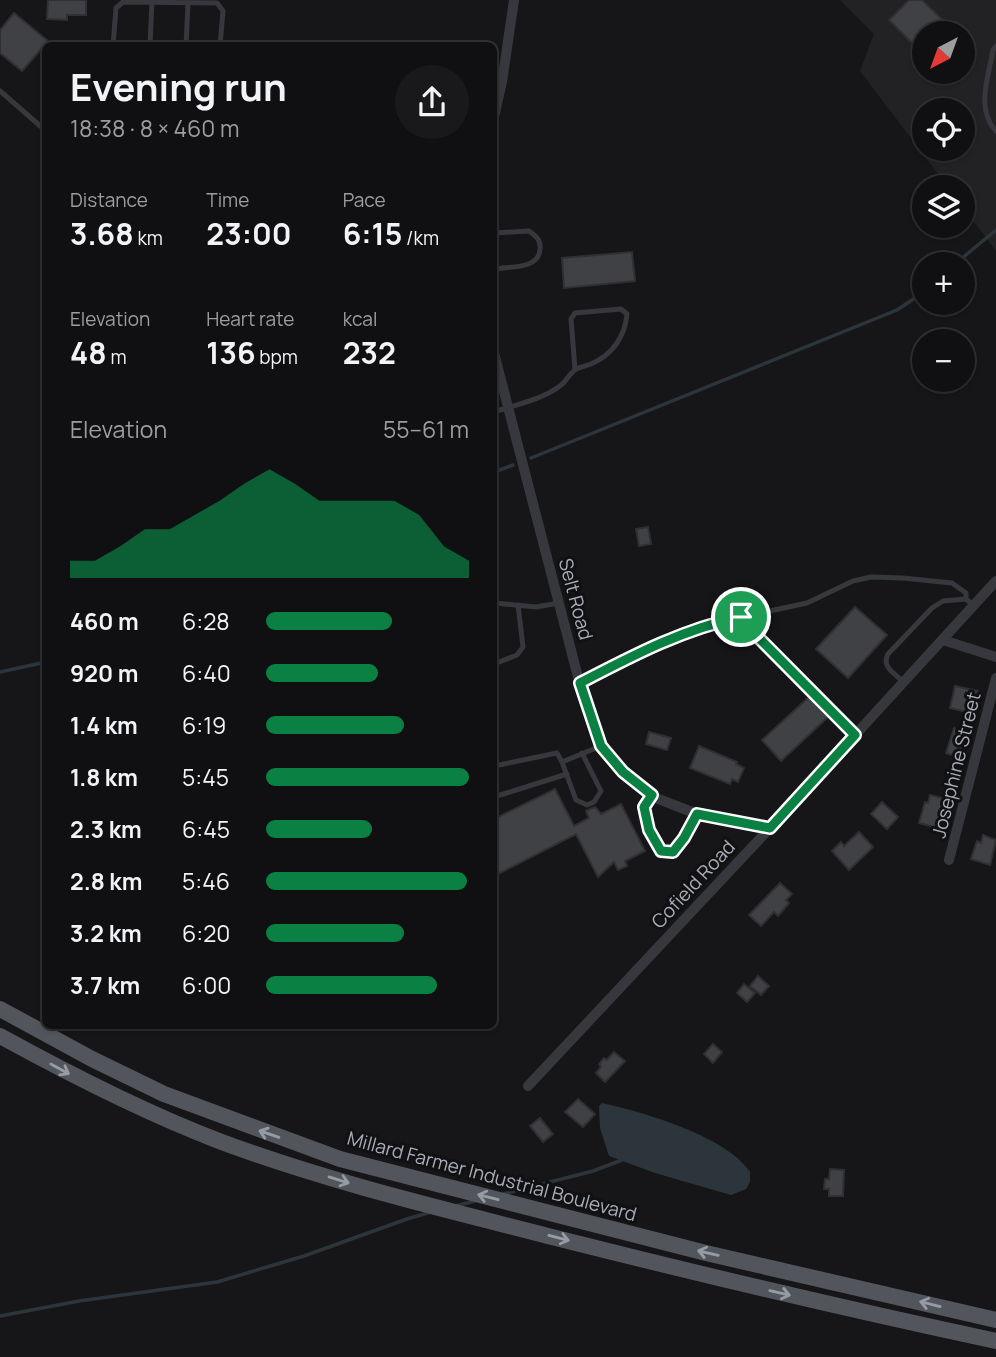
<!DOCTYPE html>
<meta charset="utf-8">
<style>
body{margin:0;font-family:Manrope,sans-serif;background:#19191b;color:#f1f3f6;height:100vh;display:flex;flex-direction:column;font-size:26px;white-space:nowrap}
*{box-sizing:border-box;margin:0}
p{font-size:23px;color:#9c9d9f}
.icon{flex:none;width:38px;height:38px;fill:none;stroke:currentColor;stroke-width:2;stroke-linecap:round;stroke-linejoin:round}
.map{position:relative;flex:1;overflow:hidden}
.sheet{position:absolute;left:42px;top:42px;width:455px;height:987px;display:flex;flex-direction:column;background:#101012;border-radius:10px;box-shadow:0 2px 5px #0004,0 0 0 2px #303032}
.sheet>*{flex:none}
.needle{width:46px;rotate:221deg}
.tools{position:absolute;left:912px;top:21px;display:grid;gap:14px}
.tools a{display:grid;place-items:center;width:63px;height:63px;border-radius:50%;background:#101012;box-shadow:0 2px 5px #0004,0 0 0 2px #303032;font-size:35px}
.pin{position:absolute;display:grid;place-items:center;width:60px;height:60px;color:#fff;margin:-30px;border:4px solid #fff;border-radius:50%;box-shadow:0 2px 7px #0007}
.round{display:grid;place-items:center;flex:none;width:74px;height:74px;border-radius:37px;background:#19191b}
.headline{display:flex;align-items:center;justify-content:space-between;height:119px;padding:0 28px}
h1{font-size:38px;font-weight:700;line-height:52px}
.stats{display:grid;grid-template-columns:repeat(3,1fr);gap:10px;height:119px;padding:7px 28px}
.stats div{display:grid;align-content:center}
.stats b{font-size:30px;font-weight:700}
.stats small{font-size:19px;font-weight:400}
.stats p{font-size:19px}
.chart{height:196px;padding:14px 28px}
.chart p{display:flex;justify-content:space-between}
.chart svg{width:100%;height:126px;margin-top:7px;fill:#0b8043;opacity:.7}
ul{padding:0 28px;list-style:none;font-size:23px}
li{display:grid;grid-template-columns:112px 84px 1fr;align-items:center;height:52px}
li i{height:18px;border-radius:9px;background:#0b8043}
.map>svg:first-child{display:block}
.built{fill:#222225;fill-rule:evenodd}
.water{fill:#2c353c}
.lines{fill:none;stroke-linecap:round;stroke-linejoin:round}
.stream{stroke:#2c353c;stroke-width:3.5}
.building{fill:#404145;stroke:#303034;stroke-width:2}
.lane{stroke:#37383d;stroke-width:5}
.street{stroke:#37383d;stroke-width:10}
.primary{stroke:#53555c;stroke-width:16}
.oneway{stroke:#979ba6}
.route-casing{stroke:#fff;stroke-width:14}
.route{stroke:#0b8043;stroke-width:9}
.labels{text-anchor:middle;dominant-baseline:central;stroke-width:6;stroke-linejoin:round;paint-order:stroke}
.street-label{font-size:19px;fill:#a8adb8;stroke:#111113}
</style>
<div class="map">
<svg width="996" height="1357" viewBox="0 0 996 1357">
<rect width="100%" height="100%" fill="#161618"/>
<!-- built -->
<path class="built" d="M840,0H996V251L963,207L962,187H948L860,71L874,34ZM924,33H962V72H924ZM924,110H962V149H924Z"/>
<!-- water -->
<path class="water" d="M602,1103C643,1112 726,1136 750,1172V1182L746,1189L731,1195L655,1173L609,1156L600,1128L599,1106Z"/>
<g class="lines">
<!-- stream -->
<g class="stream">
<path d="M955,264L996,230"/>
<path d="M531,458L897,310L924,292"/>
<path d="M494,472L513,465"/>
<path d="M0,672L46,662"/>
<path d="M503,1194L593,1171L622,1160"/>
<path d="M455,1206L475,1201"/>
<path d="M0,1316L79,1301L217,1282L304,1256L407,1219L431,1212"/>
</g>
</g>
<!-- building -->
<g class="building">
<path d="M48,0H86V15H67V20L47,19Z"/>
<path d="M909,0H922L956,33H924V55L889,20Z"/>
<path d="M14,13L48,41L22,71L0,53V30Z"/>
<path d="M632,252L635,281L564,288L562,258Z"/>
<path d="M648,527L651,544L639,546L636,529Z"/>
<path d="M855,607L887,635L848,678L816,649Z"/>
<path d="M955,686L978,691L972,713L950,708Z"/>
<path d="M809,697L828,717L781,761L762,740Z"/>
<path d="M954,728L969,733L961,758L946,753Z"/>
<path d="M649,732L671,738L667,750L646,744Z"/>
<path d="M699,746L737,762L736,764L744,768L738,782L732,779L730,784L690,768Z"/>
<path d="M555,789L574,826L589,818L586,811L588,810L595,807L601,814L621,804L645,851L625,861L627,866L618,870L614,862L598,877L576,834L494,876V819Z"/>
<path d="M930,795L946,799L938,828L919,823L925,802L928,803Z"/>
<path d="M882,802L898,817L887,829L871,814Z"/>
<path d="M859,832L873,847L849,870L832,851L841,842L844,846Z"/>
<path d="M983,835L996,840L990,865L971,859L977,841L981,843Z"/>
<path d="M780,883L792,894L786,900L789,903L778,916L774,912L761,926L749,915Z"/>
<path d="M758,976L769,986L761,995L750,986Z"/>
<path d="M744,984L755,993L747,1002L737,993Z"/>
<path d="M713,1044L722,1052L713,1063L704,1054Z"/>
<path d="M614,1052L625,1061L605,1082L596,1073L601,1067L599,1064L604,1058L607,1060Z"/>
<path d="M578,1099L595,1114L583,1127L565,1112Z"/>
<path d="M540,1118L553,1134L543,1142L530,1126Z"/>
<path d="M830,1169L844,1170L843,1196H829V1189H824L825,1179H829Z"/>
</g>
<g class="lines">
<!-- lane -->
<g class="lane">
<path d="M113,46L116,8L123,2L217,3L223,11L220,46"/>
<path d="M150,46L152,0"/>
<path d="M186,46L188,3"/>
<path d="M996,46L993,50C989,76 975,109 996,131"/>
<path d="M0,91L46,131"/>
<path d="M494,233L529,231C536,236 541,240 540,249C539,270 509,266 494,269"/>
<path d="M494,412C515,405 541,400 560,386C566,382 569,374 575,370C579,367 586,366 591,364C612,355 625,337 627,314L621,309L575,313L571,319L575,369"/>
<path d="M494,603L536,607L559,603"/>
<path d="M741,617L748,627L855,735"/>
<path d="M494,664L517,655L523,647L518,605"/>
<path d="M904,682C895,674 881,667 888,654L932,608L943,601L966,599"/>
<path d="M580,683L646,648L709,624L807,603L853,581L871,577L903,578L952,583L966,593V599L974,606"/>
<path d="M562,762L601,746"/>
<path d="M494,766L557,753L562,762L576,800L587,805L594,802L601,791L582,753"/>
<path d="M652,795L644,807L649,830L661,851L673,852L684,838L697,814"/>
<path d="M494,797L567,774"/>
</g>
<!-- street -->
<g class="street">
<path d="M494,117L502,82L514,0"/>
<path d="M494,353L578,677L601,746L623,773L656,798L697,814L770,828"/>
<path d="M943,640L996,657"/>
<path d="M949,860L996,678"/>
<path d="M528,1086L770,828L996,581"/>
</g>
<!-- primary -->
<g class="primary">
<path d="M0,1009L92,1059L164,1094L340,1159L706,1253L996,1320"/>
<path d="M0,1036C71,1075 143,1112 219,1141C331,1183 448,1210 564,1240C707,1276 851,1310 996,1341"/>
</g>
</g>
<!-- one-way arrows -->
<defs><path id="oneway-shaft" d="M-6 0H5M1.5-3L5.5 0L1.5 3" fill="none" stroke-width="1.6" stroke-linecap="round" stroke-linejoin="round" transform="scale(1.75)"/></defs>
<g class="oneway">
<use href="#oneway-shaft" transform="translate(60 1069) rotate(29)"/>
<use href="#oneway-shaft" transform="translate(269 1134) rotate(-161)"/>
<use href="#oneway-shaft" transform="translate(339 1180) rotate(17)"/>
<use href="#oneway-shaft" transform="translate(488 1197) rotate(-166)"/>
<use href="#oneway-shaft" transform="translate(559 1238) rotate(14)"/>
<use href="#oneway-shaft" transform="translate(708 1253) rotate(-167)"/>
<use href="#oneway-shaft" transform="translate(780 1293) rotate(13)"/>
<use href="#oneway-shaft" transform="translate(930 1304) rotate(-166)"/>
</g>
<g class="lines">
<defs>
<path id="route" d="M741,617L748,627L855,735L770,828L697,814L684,838L673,852L661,851L649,830L644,807L652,795L623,772L601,746L580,683C632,656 683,629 741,617Z"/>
</defs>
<!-- route casing -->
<use href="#route" class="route-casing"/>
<!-- route -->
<use href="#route" class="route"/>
</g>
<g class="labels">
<!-- street labels -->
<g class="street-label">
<text transform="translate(576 599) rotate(75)">Selt Road</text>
<text transform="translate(956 765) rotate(-76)">Josephine Street</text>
<text transform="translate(693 884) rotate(-47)">Cofield Road</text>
<text transform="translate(492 1176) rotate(15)">Millard Farmer Industrial Boulevard</text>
</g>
</g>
</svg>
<div class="tools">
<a><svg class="needle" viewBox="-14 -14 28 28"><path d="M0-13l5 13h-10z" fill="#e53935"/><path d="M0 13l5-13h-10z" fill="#9c9d9f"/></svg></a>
<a><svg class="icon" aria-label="locate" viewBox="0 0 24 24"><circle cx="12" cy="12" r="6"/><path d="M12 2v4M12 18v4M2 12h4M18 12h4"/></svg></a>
<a><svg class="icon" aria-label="layers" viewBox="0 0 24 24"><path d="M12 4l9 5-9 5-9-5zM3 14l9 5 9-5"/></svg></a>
<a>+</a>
<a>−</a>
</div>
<div class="pin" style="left:741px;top:617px;background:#1e9e55"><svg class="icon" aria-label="arrive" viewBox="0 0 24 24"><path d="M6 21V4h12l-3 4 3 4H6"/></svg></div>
<section class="sheet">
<div class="headline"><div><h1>Evening run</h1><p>18:38 · 8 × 460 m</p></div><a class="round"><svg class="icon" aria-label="share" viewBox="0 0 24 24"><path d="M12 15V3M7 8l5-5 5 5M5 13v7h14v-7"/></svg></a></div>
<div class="stats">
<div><p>Distance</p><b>3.68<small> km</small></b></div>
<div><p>Time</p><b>23:00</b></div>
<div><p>Pace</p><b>6:15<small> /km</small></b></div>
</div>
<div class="stats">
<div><p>Elevation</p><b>48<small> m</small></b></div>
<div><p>Heart rate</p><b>136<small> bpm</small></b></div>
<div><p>kcal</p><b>232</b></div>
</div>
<div class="chart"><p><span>Elevation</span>55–61 m</p>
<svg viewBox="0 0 160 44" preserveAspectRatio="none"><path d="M0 44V38L10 38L20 33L30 27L40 27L50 22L60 17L70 11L80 6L90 11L100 17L110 17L120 17L130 17L140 22L150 33L160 38V44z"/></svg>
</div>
<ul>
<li><b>460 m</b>6:28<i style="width:62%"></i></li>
<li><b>920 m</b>6:40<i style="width:55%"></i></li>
<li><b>1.4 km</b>6:19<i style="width:68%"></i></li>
<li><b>1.8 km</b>5:45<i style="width:100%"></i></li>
<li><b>2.3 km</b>6:45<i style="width:52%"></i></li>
<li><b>2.8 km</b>5:46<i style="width:99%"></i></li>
<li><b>3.2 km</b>6:20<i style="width:68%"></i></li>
<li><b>3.7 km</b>6:00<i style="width:84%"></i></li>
</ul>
</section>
</div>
